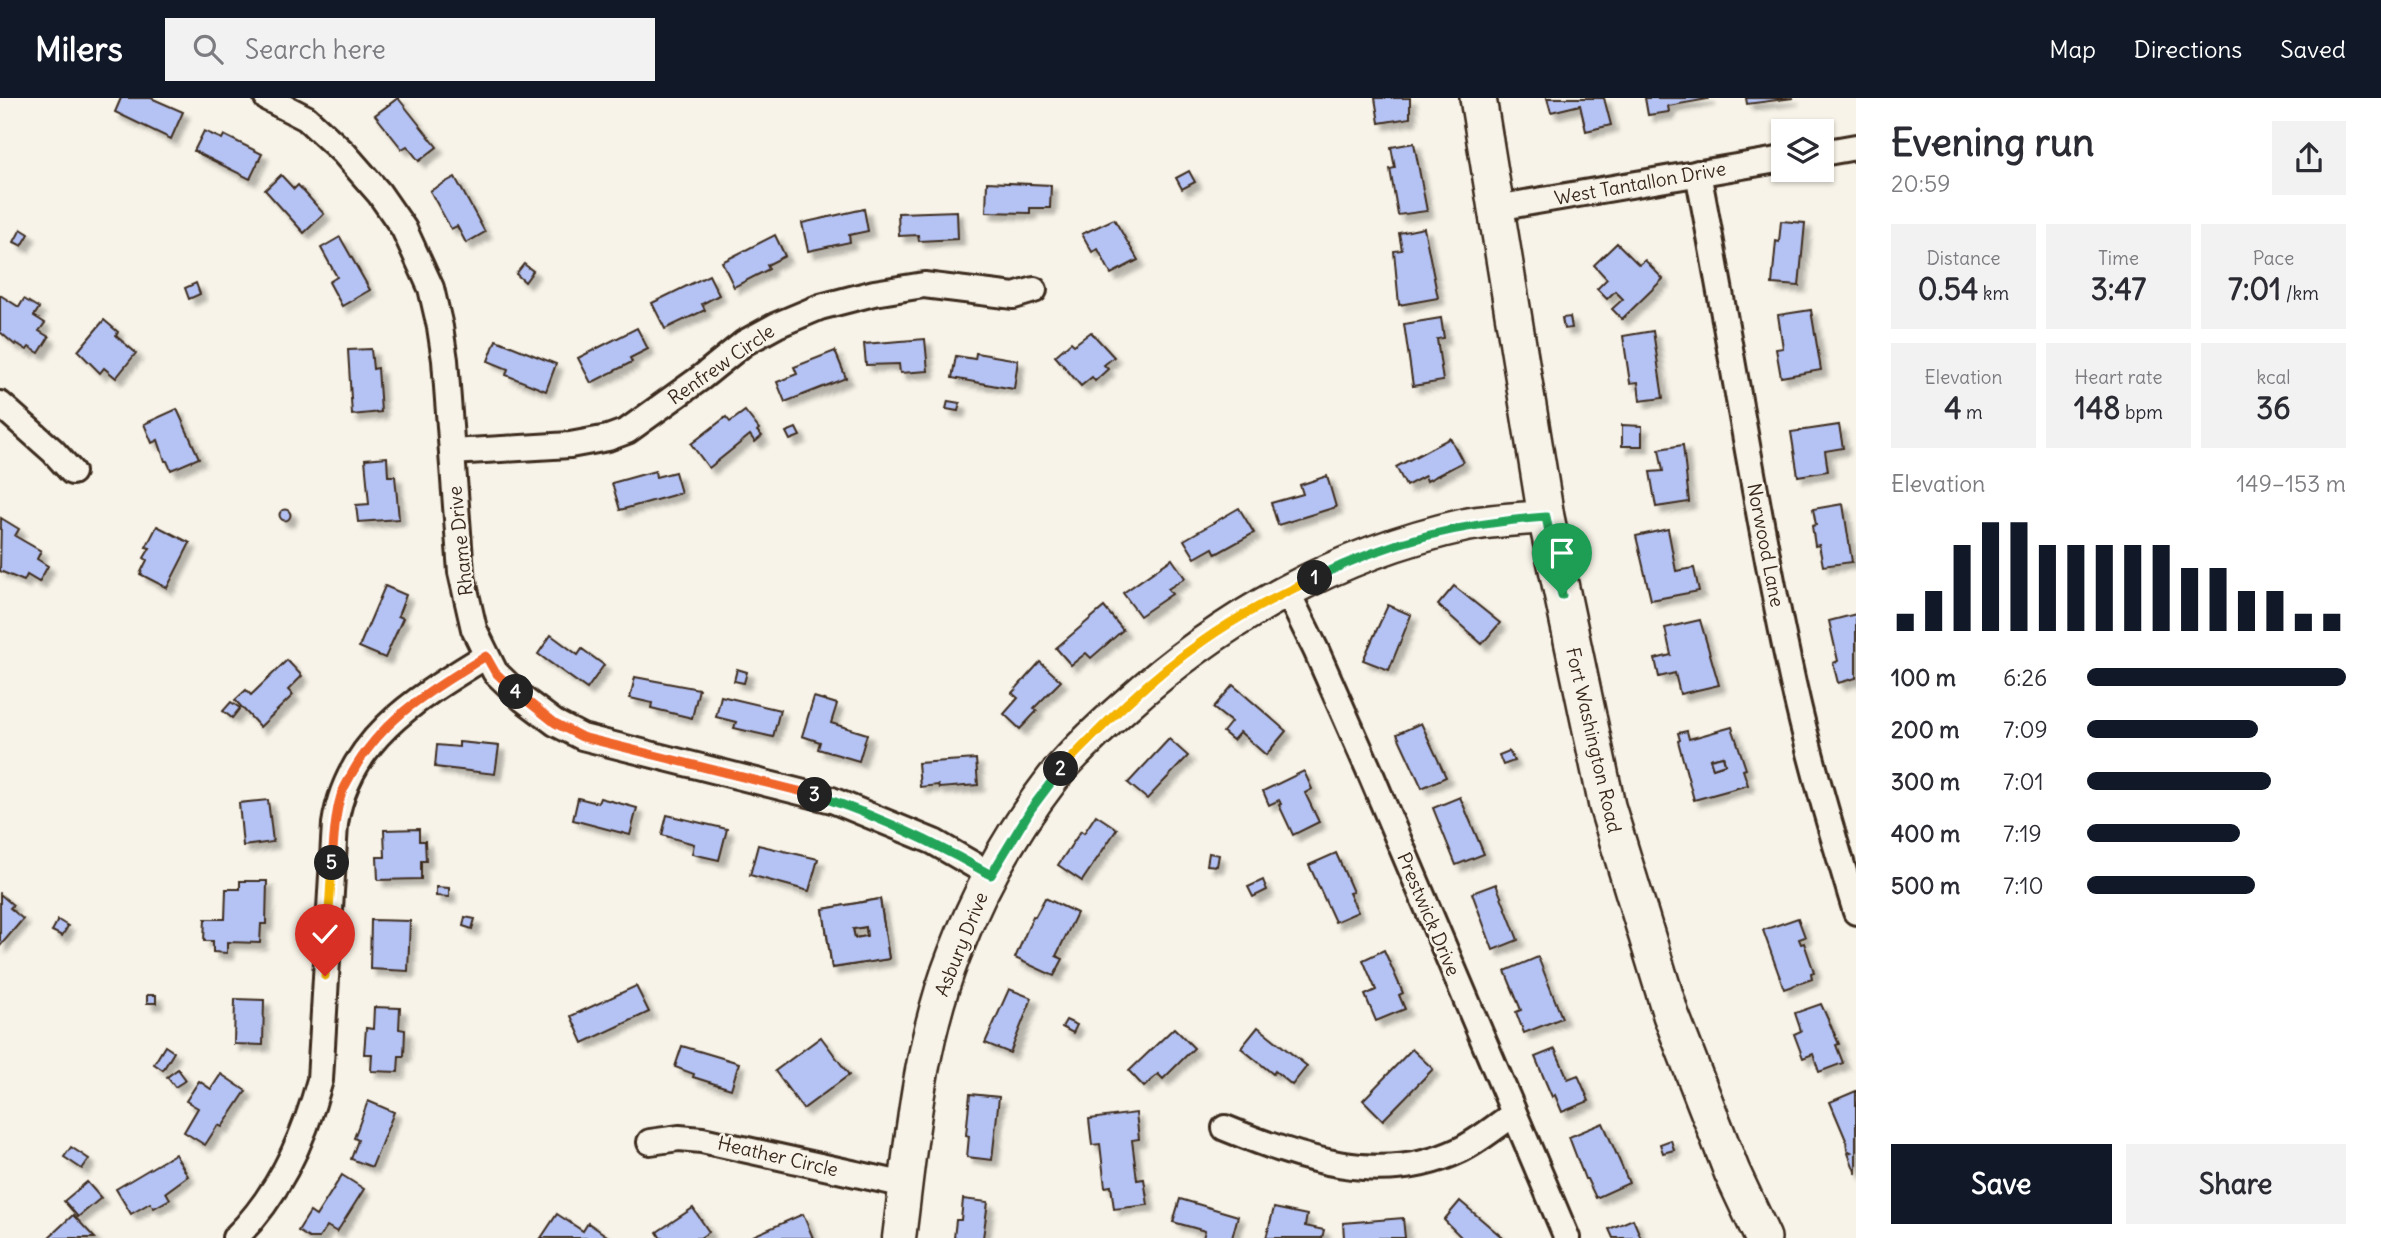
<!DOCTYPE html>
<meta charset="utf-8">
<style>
body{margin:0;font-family:Delius,sans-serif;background:#f2f2f3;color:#2b2b33;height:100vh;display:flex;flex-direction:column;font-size:26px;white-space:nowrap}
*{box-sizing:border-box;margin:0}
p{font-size:23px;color:#7c7c81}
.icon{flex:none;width:38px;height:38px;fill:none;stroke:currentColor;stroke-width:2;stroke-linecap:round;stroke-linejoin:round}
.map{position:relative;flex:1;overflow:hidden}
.details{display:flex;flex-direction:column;background:#fff;width:525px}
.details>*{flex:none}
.fabs{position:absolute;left:1771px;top:21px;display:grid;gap:14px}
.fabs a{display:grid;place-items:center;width:63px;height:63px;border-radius:0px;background:#fff;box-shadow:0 2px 5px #0004;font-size:35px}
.pin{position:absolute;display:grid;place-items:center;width:60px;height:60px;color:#fff;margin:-72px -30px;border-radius:50% 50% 50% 0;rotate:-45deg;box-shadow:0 0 7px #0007}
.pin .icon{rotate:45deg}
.km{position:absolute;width:35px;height:35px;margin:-18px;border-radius:50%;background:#222;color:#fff;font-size:19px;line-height:35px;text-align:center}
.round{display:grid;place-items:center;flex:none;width:74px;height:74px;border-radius:0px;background:#f2f2f3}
.summary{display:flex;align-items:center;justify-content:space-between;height:119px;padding:0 35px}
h1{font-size:38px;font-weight:700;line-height:52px}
.stats{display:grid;grid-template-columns:repeat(3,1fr);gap:10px;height:119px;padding:7px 35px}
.stats div{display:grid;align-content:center;border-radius:0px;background:#f2f2f3;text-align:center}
.stats b{font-size:30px;font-weight:700}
.stats small{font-size:19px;font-weight:400}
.stats p{font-size:19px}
.chart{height:196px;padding:14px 35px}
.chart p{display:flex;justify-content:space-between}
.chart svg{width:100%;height:126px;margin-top:7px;stroke:#111827;stroke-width:6}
.primary-button{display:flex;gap:14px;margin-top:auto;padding:14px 35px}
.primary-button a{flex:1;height:80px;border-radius:0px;background:#111827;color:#fff;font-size:28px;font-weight:700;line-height:80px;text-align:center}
.primary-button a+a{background:#f2f2f3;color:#2b2b33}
ul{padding:0 35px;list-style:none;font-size:23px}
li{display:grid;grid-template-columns:112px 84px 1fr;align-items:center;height:52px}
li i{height:18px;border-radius:9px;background:#111827}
header{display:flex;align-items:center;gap:42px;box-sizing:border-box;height:98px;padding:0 35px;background:#111827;color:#fff}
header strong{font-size:33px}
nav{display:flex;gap:38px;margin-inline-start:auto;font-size:24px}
.search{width:490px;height:63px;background:#f2f2f3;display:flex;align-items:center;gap:18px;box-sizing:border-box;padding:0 24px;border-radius:0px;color:#7c7c81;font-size:26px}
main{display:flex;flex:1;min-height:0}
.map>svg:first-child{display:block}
.building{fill:#b5c3f4;stroke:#3b2a1e;stroke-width:2;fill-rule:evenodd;filter:url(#shadow)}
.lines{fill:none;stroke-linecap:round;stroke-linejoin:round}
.minor-casing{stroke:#3b2a1e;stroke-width:30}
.tertiary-casing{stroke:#3b2a1e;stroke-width:37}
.secondary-casing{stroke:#3b2a1e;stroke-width:40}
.minor{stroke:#f7f3e8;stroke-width:24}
.tertiary{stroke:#f7f3e8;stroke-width:32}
.secondary{stroke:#f7f3e8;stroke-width:35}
.split-1-casing{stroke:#fff;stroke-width:14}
.split-2-casing{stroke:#fff;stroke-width:14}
.split-3-casing{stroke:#fff;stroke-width:14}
.split-4-casing{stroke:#fff;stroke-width:14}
.split-5-casing{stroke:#fff;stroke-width:14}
.split-6-casing{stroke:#fff;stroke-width:14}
.split-1{stroke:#22a559;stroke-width:9}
.split-2{stroke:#f5b400;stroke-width:9}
.split-3{stroke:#22a559;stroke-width:9}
.split-4{stroke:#f0652b;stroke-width:9}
.split-5{stroke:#f0652b;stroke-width:9}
.split-6{stroke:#f5b400;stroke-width:9}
.labels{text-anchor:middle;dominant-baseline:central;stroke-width:5;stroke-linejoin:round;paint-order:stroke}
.street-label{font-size:19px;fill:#3b2a1e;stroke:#f7f3e8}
</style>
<header>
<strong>Milers</strong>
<div class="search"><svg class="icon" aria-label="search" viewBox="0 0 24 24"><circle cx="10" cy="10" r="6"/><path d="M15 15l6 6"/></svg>Search here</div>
<nav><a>Map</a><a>Directions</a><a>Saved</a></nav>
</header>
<main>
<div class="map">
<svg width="1856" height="1140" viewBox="0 0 1856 1140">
<defs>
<filter id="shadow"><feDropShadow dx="6" dy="6" stdDeviation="2" flood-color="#0004"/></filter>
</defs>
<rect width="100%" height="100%" fill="#f7f3e8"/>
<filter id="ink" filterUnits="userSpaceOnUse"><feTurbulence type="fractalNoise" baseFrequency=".0143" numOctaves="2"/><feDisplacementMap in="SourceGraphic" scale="14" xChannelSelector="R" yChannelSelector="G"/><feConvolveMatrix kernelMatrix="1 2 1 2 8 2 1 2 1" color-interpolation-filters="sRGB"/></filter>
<g filter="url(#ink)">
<!-- building -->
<g class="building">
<path d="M121,0H151L183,14L171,41L115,14Z"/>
<path d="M398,0L437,49L419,63L407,48L402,51L375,17Z"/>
<path d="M1375,0H1410V20L1379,25Z"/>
<path d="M1547,0H1604L1611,27L1586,33L1580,7L1551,14Z"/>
<path d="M1645,0H1708V1L1668,8L1669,14L1648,17Z"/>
<path d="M1746,0H1793L1747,6Z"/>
<path d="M204,33L222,41L224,37L262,56L250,81L194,53Z"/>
<path d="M1414,45L1427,113L1398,117L1390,71L1395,70L1391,49Z"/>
<path d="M1189,73L1195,84L1182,91L1176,80Z"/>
<path d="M281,77L294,91L298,87L324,116L304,135L265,92Z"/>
<path d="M455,79L485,134L466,145L457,128L451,131L430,93Z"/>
<path d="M987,84L1051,87L1050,110H1030V115L986,114Z"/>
<path d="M864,111L868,133L849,137L850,144L808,153L802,125Z"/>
<path d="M957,113L958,141L919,143L918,137L899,138L898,115Z"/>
<path d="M1114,121L1138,162L1111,176L1098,151L1092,154L1082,136Z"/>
<path d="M1781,123L1805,125L1799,188L1772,186L1776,143L1779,144Z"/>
<path d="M1424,130L1438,200L1399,207L1394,153L1402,152L1399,135Z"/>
<path d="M21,131L29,136L22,148L14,144Z"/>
<path d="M775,137L785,158L767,167L769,171L734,189L722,164Z"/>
<path d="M340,139L370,192L342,208L329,184L337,179L321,150Z"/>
<path d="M1617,145L1639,167L1645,162L1663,181L1622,221L1612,211L1623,201L1615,193L1607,201L1597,191L1607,181L1594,167Z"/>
<path d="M524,166L533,173L525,184L516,176Z"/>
<path d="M709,177L719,197L702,206L705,212L665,231L652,205Z"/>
<path d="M196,185L200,196L189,201L185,190Z"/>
<path d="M0,197L19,209L24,201L39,210L34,218L45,225L39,233L49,239L39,255L29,249L27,252L16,245L15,247L0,234Z"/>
<path d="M1811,212L1821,272L1781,279L1776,251L1783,250L1778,217Z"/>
<path d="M1570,219L1572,230L1564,231L1562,220Z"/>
<path d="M1441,220L1444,240L1437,241L1443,283L1413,288L1404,226Z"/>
<path d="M104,222L118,234L116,238L136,255L116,280L104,270L100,275L78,253Z"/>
<path d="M637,230L648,251L630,260L632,264L591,285L578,260Z"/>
<path d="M1653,233L1663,300L1640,303L1638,284L1630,285L1623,238Z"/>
<path d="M1091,234L1114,259L1104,267L1108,271L1095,283L1092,279L1081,288L1055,258L1071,244L1074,247Z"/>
<path d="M925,241L928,273L900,275L899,266L866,267L864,246Z"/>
<path d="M496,242L556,266L546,293L506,277L508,271L488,263Z"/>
<path d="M371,251L373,271L378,270L381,314L352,317L348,252Z"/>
<path d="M835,253L846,280L785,304L777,284L797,276L794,269Z"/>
<path d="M976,255L1018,262L1014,291L952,280L956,258L975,261Z"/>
<path d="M948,303L960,305L958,313L946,311Z"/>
<path d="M177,311L199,360L171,372L167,363H165L158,342L152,345L144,326Z"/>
<path d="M745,313L759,331L757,333L762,338L755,344L750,337L709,370L691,346L726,319L730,324Z"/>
<path d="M1622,327L1642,328V348H1622Z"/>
<path d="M1839,327L1843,350L1825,353L1828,373L1798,378L1791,334Z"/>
<path d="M796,330L800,338L790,342L786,334Z"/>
<path d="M1450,340L1463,364L1427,383L1425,378L1406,388L1396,369Z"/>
<path d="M1683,347L1689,404L1656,409L1650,374L1663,373L1659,351Z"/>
<path d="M387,359L388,378H395L399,421L358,424L356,407L369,406L365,361Z"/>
<path d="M655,373L656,379L675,374L681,395L620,412L612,385Z"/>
<path d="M1327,378L1336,409L1278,427L1271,405L1303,396L1300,387Z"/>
<path d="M1843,406L1852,464L1823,468L1819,447L1815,448L1812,428L1816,427L1813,411Z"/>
<path d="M1239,410L1254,435L1216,456L1213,450L1195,460L1184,442Z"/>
<circle cx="285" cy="417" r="5.5"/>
<path d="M1,420L19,431L15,438L41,453L37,461L48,468L39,484L27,477L24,483L0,473Z"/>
<path d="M157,428L190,445L167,490L140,476L147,462L144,460L150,450L146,449Z"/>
<path d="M1668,431L1676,473L1694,470L1699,493L1651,502L1636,438Z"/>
<path d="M1172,461L1185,480L1168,491L1172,496L1140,518L1123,495Z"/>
<path d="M385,488L406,497L398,518L403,520L385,560L359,549Z"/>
<path d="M1454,488L1500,525L1482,546L1438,507Z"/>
<path d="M1388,507L1411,517L1389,572L1363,562Z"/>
<path d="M1104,509L1123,532L1091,560L1086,555L1071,567L1056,550Z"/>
<path d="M1856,516V580L1838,585L1833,565L1838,563L1829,523Z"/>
<path d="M1700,522L1719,587L1680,596L1675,575L1659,579L1655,561L1671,557L1665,530Z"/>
<path d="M551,537L578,557L582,551L604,567L587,591L538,556Z"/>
<path d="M287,562L302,578L288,592L293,597L260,629L235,602L246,592L251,597Z"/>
<path d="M1040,564L1061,583L1034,610L1037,613L1020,631L1004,616L1018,600L1012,595Z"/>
<path d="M737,571L747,574L744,585L734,583Z"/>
<path d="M635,579L699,591L692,620L651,610L652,605L630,600Z"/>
<path d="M1233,587L1286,633L1266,657L1240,634L1233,642L1223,634L1231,624L1213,610Z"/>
<path d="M721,598L780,612L773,639L734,630L736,624L716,619Z"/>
<path d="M814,599L837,606L831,625L867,636L859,663L818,651L820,644L802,638Z"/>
<path d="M231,604L240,610L232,620L223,613Z"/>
<path d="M1421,625L1446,679L1422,690L1397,636Z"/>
<path d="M1732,629L1746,671L1743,672L1748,687L1694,702L1678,643L1680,642L1678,635L1687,633L1689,641ZM1723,658L1725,666L1713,670L1710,661Z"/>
<path d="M1169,641L1188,658L1147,701L1128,685Z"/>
<path d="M459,644L499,648L495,676L435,669L437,647L459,649Z"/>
<path d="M1509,653L1514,663L1503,667L1499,657Z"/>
<path d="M1723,658L1725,666L1713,670L1710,661Z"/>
<path d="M976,661L978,687L939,690L938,687L920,689L918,665Z"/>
<path d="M1304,673L1312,691L1305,695L1319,724L1293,737L1279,707L1281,706L1279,702L1269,707L1263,693Z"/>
<path d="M1460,699L1484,756L1456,767L1433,710Z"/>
<path d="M578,700L598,705L600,700L637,710L630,737L573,722Z"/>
<path d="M268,702L273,744L243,748L239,705Z"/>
<path d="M667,717L727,731L719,762L692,756L694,746L662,737Z"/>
<path d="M1096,717L1117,731L1082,783L1058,767L1081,733L1084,735Z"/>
<path d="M419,731V743H425L426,763H421V781L378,782L377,759H385L384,732Z"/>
<path d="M758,747L818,761L809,793L750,777Z"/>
<path d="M1209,755L1219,757L1217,768L1207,767Z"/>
<path d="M1336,755L1353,794L1349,795L1358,814L1335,824L1309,767Z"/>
<path d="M1263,782L1267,792L1253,799L1248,789Z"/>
<path d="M240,783H267L266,826H261L260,845L227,844V855L213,854V843H204L205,821H225L226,791H240Z"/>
<path d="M1496,786L1518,842L1493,852L1472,795Z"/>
<path d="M436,789L449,790V799L436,798Z"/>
<path d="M0,796L13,807L10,810L23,821L0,848Z"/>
<path d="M1045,800L1077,815L1056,858L1063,861L1054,878L1015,860L1033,818L1035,819Z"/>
<path d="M880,801L889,861L832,870L823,811ZM866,829L867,838L855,840L853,831Z"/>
<path d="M880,801L889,861L832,870L823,811ZM866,829L867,838L855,840L853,831Z"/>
<path d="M465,819L475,821L472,831L463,828Z"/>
<path d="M1798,820L1805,839L1799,841L1801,846L1804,845L1814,874L1811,875L1812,881L1784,891L1763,832Z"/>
<path d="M58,822L68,828L62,838L52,833Z"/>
<path d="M371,822L410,823L408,873L370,871Z"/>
<path d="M1384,852L1403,895L1399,897L1405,911L1376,923L1365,897L1376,892L1363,862Z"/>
<path d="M1538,859L1562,920L1524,935L1516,914L1521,912L1505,873Z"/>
<path d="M636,888L649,914L583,945L571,918Z"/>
<path d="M1009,891L1032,900L1010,955L985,945Z"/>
<rect x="147" y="897" width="9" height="8"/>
<path d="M235,901L264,902L263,947L234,946Z"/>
<path d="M1821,906L1839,946L1836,947L1843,965L1819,974L1813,956L1803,960L1794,936L1801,933L1795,915Z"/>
<path d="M374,909L400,910L399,931L405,932L404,958H399L398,974L371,973L372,956H364L366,930L373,931Z"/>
<path d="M1066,922L1077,927L1073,935L1062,929Z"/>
<path d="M1258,929L1307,968L1292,987L1275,973L1273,976L1241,950Z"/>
<path d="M1174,930L1194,950L1163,981L1158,976L1144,989L1129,973Z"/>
<path d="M821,939L849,977L803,1011L775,973Z"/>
<path d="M165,948L174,954L163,972L154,966Z"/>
<path d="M682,948L739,965L731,991L693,979L694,976L675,969Z"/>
<path d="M1412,951L1433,971L1383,1022L1363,1002Z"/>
<path d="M1555,951L1568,981L1578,977L1589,1003L1562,1014L1555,997L1552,999L1535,959Z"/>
<path d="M178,971L186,982L175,989L167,979Z"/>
<path d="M221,976L246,993L222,1029L218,1027L205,1047L184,1034L198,1010L186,1003L199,983L211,991Z"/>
<path d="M1856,993V1076L1848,1055L1851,1054L1847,1052L1846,1042L1830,1004Z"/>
<path d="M970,996L999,999L992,1062L967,1059L969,1038L966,1037Z"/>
<path d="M368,1003L394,1014L372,1069L351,1061L358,1042L354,1040Z"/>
<path d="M1136,1015L1139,1041L1132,1042L1137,1082L1144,1081L1148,1107L1114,1111L1111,1088L1105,1089L1100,1046L1092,1047L1089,1021Z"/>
<path d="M1603,1025L1629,1085L1596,1100L1587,1081H1585L1569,1039Z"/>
<path d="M1671,1042L1674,1052L1663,1055L1660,1046Z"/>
<path d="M71,1049L89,1061L82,1071L64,1059Z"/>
<path d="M175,1056L188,1078L166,1094L170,1101L154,1110L150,1105L131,1116L116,1091Z"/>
<path d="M342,1077L364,1091L337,1134L327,1128L319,1140H309L298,1133L310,1114L316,1118Z"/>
<path d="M87,1084L101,1100L78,1119L64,1103Z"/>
<path d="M963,1101L988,1104L983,1140H954L956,1122H961Z"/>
<path d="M1180,1101L1238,1118L1232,1140H1203L1205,1133L1173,1124Z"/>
<path d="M1460,1103L1503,1140H1462L1444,1122Z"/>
<path d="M693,1110L709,1134L700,1140H659L660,1139L657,1134Z"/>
<path d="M1274,1110L1307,1117L1305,1128L1324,1132L1322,1140H1266Z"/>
<path d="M557,1116L583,1133L588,1125L610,1140H541Z"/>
<path d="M803,1116L813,1140H754L753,1138Z"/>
<path d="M73,1117L95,1140H48Z"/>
<path d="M1403,1120L1405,1140H1344L1343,1125Z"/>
<path d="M1633,1121L1641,1140H1613L1609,1131Z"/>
</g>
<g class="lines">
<defs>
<g id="minor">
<path d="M267,0L306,20L344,55L379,95L404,131L431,190L440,229L445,262L461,474L474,531L495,574L523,601L555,625L582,639L832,702L934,744L991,777"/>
<path d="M1822,55L1856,49"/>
<path d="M1698,75C1731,245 1756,416 1793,585C1810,662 1833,738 1856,814"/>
<path d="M1496,110L1783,61"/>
<path d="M0,306L53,353L72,374"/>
<path d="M452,354L570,347L608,340L627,333L702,279L744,245L777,227L820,209L874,195L924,187L1014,198L1034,192"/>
<path d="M1287,493L1316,552L1369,672L1567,1140"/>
<path d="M1225,1030C1299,1060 1382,1090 1460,1052C1479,1043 1496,1028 1514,1016"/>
<path d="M650,1044L679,1040L702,1042L906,1087"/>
<path d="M235,1140C279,1097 304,1041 320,982L335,726C348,640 418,600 486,558"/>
</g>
<path id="tertiary" d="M899,1140C911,1045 919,946 954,857C978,794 1012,733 1053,680C1074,654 1100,630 1125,608C1221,520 1338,455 1466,427C1492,422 1520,421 1546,419"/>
<path id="secondary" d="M1478,0L1546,419L1607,708L1671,917L1732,1074L1763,1140"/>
</defs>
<!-- minor casing -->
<use href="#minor" class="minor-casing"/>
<!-- tertiary casing -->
<use href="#tertiary" class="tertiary-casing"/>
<!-- secondary casing -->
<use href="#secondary" class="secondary-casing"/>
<!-- minor -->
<use href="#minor" class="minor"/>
<!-- tertiary -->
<use href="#tertiary" class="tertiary"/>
<!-- secondary -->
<use href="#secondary" class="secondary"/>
</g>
</g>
<g class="lines" filter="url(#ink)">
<defs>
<path id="split-1" d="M1315,480C1390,442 1463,425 1546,419L1562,497"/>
<path id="split-2" d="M1061,671C1105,625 1151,579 1203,543C1238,518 1276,499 1315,480"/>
<path id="split-3" d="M815,697C831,702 846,708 862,714C907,732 949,753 991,777L1031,711L1061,671"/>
<path id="split-4" d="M516,594L555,625L582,639L815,697"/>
<path id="split-5" d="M332,765C334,743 334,722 340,701C342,692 347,685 351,677C383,618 432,592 486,558L495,574L516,594"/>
<path id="split-6" d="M325,878L332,765"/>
</defs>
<!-- split-1 casing -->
<use href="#split-1" class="split-1-casing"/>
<!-- split-2 casing -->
<use href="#split-2" class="split-2-casing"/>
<!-- split-3 casing -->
<use href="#split-3" class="split-3-casing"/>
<!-- split-4 casing -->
<use href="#split-4" class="split-4-casing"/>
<!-- split-5 casing -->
<use href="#split-5" class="split-5-casing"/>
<!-- split-6 casing -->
<use href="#split-6" class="split-6-casing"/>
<!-- split-1 -->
<use href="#split-1" class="split-1"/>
<!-- split-2 -->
<use href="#split-2" class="split-2"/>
<!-- split-3 -->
<use href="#split-3" class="split-3"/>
<!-- split-4 -->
<use href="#split-4" class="split-4"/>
<!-- split-5 -->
<use href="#split-5" class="split-5"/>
<!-- split-6 -->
<use href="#split-6" class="split-6"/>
</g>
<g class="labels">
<!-- street labels -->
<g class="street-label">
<text transform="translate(1640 85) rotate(-10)">West Tantallon Drive</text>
<text transform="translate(721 266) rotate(-35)">Renfrew Circle</text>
<text transform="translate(460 443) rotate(-96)">Rhame Drive</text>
<text transform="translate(1766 447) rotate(79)">Norwood Lane</text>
<text transform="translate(1594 642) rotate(77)">Fort Washington Road</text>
<text transform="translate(1429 816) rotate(67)">Prestwick Drive</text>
<text transform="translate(961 846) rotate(-68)">Asbury Drive</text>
<text transform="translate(778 1058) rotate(13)">Heather Circle</text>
</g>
</g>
</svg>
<div class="fabs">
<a><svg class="icon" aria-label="layers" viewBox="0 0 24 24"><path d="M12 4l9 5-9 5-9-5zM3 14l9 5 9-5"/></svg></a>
</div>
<div class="pin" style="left:1562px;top:497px;background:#1e9e55"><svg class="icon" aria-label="arrive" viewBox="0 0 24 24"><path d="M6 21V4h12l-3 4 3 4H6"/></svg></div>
<div class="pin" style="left:325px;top:878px;background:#d93025"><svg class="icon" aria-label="check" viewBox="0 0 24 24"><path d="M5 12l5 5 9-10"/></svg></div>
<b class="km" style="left:1315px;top:480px">1</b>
<b class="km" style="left:1061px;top:671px">2</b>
<b class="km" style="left:815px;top:697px">3</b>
<b class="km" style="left:516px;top:594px">4</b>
<b class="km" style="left:332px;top:765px">5</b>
</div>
<section class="details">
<div class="summary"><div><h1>Evening run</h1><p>20:59</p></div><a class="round"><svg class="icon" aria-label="share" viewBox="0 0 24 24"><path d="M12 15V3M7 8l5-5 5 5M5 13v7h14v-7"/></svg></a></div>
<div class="stats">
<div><p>Distance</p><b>0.54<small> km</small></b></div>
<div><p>Time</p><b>3:47</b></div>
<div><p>Pace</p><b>7:01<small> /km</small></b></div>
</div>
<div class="stats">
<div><p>Elevation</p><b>4<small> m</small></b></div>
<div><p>Heart rate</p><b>148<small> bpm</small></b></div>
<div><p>kcal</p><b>36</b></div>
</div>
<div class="chart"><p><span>Elevation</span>149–153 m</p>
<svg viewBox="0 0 160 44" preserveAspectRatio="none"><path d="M5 44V38M15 44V30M25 44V14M35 44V6M45 44V6M55 44V14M65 44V14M75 44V14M85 44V14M95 44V14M105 44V22M115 44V22M125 44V30M135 44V30M145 44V38M155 44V38"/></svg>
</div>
<ul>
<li><b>100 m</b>6:26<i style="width:100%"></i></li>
<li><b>200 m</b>7:09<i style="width:66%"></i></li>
<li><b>300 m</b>7:01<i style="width:71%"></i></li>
<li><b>400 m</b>7:19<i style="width:59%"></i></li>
<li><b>500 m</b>7:10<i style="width:65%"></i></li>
</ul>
<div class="primary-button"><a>Save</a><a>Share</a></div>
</section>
</main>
